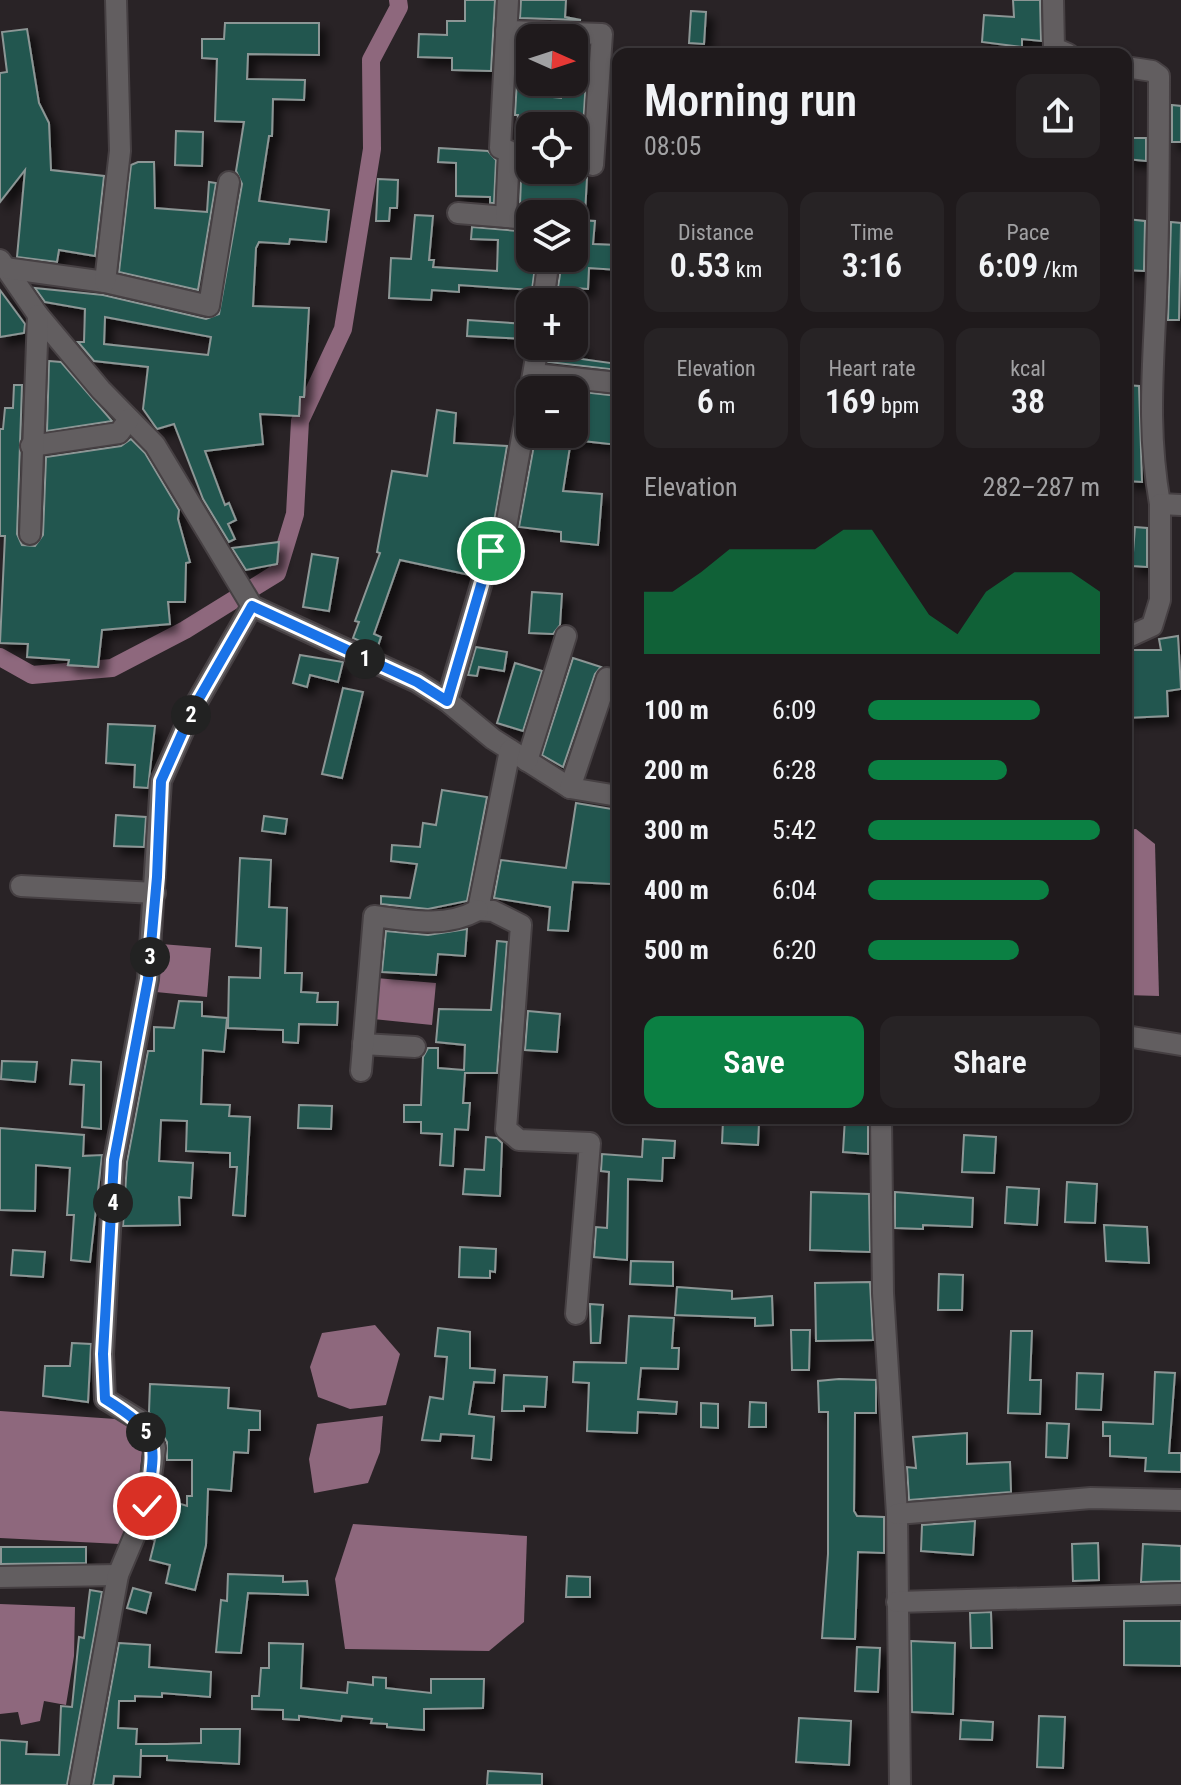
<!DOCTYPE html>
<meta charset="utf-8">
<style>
body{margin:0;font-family:"Roboto Condensed",sans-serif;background:#272325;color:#f1f3f6;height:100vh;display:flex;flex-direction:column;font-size:30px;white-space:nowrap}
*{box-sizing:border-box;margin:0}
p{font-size:26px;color:#a1a1a3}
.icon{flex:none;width:44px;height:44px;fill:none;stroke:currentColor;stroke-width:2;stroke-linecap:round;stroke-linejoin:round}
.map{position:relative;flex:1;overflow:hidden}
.sheet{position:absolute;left:612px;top:48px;width:520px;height:1076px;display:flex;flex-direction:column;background:#1f1a1c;border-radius:16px;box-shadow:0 2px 6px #0004,0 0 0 2px #3c383b}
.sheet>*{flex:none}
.needle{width:52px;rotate:93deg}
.tools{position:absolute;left:516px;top:24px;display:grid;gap:16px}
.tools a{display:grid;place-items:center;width:72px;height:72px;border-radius:16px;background:#1f1a1c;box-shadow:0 2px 6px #0004,0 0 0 2px #3c383b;font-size:40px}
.pin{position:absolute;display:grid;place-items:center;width:68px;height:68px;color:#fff;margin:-34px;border:4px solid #fff;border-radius:50%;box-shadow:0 2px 8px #0007}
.km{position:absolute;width:40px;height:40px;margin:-20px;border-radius:50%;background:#222;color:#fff;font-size:22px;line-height:40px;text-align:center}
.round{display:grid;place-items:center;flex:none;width:84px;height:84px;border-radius:16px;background:#272325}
.headline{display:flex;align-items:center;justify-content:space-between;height:136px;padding:0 32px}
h1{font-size:44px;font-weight:600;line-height:60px}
.stats{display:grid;grid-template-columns:repeat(3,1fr);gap:12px;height:136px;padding:8px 32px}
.stats div{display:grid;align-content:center;border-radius:16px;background:#272325;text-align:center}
.stats b{font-size:34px;font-weight:600}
.stats small{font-size:22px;font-weight:400}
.stats p{font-size:22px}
.chart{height:224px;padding:16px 32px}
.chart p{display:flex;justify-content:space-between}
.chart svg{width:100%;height:144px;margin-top:8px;fill:#0b8043;opacity:.7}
.action{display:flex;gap:16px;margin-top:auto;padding:16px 32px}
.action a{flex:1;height:92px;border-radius:16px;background:#0b8043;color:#fff;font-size:32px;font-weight:600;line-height:92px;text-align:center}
.action a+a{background:#272325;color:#f1f3f6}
ul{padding:0 32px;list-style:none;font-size:26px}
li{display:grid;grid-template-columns:128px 96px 1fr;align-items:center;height:60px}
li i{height:20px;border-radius:10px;background:#0b8043}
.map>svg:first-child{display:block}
.water{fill:#8e687d}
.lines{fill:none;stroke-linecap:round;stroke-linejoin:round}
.canal{stroke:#8e687d;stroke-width:18}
.building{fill:#215650;stroke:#8c9695;stroke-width:2;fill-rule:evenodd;filter:url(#shadow)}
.minor-casing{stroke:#464043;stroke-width:24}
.minor{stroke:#625e60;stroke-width:20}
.route-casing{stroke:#fff;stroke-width:16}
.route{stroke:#1a73e8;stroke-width:10}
</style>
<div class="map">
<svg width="1181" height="1785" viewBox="0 0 1181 1785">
<defs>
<filter id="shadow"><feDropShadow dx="7" dy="7" stdDeviation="4" flood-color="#0009"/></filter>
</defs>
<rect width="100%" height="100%" fill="#292326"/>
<!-- water -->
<g class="water">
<path d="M1136,829L1155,844L1159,996L1126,995V830Z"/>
<path d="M161,944L211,948L207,997L156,992Z"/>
<path d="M376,978L436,983L432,1025L373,1019Z"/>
<path d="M375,1325L400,1354L386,1405L350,1409L318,1397L310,1367L322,1333Z"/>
<path d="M0,1411L130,1420L143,1440L135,1523L120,1544L0,1538Z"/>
<path d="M383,1416L380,1452L368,1483L314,1493L309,1459L317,1424Z"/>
<path d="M353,1524L527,1536L524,1622L489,1651L345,1649L335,1579Z"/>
<path d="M0,1604L75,1607L74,1656L66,1705L44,1701L40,1721L21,1725L18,1712L0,1714Z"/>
</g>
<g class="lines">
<!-- canal -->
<path class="canal" d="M0,657L32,675L112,668L185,630L277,573L295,514L300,421L343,329L372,149L371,60L399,7L398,0"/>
</g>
<!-- building -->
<g class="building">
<path d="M465,0H495L491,71L452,70V58L418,57L419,34L447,35V21H465Z"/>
<path d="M521,0H566L565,17L581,20L520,18Z"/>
<path d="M1013,0H1040L1041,41L1022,39V47L982,42L984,15L1014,17Z"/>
<path d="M691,11L706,12L704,44L689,43Z"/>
<path d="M225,23H319V55L248,54L247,79L305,80L304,100L273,99L272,136H269L259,201L329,210L326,242L290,239L289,244L259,242L256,248L253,306L309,308L304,397H300L299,416L260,414L263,444L205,451L225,505L229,503L236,520L228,524L235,539L229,542L203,499L174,424L157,429L143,409L148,367L94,361L78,342H84L85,309L45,302L35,288L103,295L206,319L219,314L242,184L236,171L244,122L215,121L217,59L202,58V39H224ZM105,317L211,337L208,355L104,344Z"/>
<path d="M27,29L39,103L49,123L51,170L104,176L95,256L59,250L57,262L17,257L25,170L0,202V73L7,72L2,32Z"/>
<path d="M519,44L528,45L525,94L561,98L562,82H574V46L588,47L583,128L530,126V170H548L547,176L587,178L585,213H541L532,206L520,205L522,152L516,141L518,115H515Z"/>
<path d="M1172,105L1181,106V142H1172Z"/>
<path d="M176,131L203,132L202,166L175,165Z"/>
<path d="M1126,138H1146V161L1126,159Z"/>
<path d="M439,148L488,151L496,160L494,203H490V197L456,196V163L438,162Z"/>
<path d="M138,162H154L155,208L207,212L209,182L216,183L198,290L119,272L131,165Z"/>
<path d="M378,179L398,180L397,208H390L389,221H376Z"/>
<path d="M415,215L433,216L429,260H434L433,267L497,271L498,240L471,239L472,227L530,232V258L536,259L532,290L459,285V292L432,290L431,300L389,298L391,258L411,259Z"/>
<path d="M1126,219L1145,221L1144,271L1126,270Z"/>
<path d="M574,220L595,221L593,244L618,245V270L589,268L588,289L558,287L561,268H574Z"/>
<path d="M1171,222L1181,223L1179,320H1168Z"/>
<path d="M0,290L25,324L24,333L0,337Z"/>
<path d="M468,320L526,324L525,339L467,336Z"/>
<path d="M551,346H582L581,359L618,364V370L548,362Z"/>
<path d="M49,361L61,362L112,421L47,431Z"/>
<path d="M14,385H22L17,534L22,545L35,546L43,535L46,457L121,446L131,439L145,453L179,510L178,519L190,562L186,563L185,602H168L170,624L102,630L98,667L68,665L69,660L27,657L28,644L0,643L5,536H0V429H3L5,408H13Z"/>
<path d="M1126,385L1139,386L1142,482L1126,481L1130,408H1126Z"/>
<path d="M574,391L618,396V445L574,440Z"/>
<path d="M437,410L456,413L454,443L507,446L494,522L479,547L470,575L400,560L374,634L381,637L377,649L353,638L359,622L355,621L380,553L377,552L392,471L427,476Z"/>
<path d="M536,434H572L563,491L602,494L598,545L561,541V532L519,527Z"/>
<path d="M1135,527L1147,528V567L1132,566Z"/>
<path d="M279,542L277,564L246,570L232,548Z"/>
<path d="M312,554L338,558L329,611L303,607Z"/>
<path d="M532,592L562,594L560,625L553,634L529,633Z"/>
<path d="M1178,636L1181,689L1167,691L1168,716L1126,718V659L1132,660L1133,650H1161L1159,639Z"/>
<path d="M476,647L507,652L504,671L479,667L477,676L468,675Z"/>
<path d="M300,655L343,662L338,682L310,675L307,687L293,683Z"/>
<path d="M573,658L601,667L595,674L563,767L542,755Z"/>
<path d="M515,663L542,671L523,731L497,723Z"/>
<path d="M343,688L363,692L342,778L322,774Z"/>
<path d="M108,724L155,726L148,788L134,787L135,765L106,763Z"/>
<path d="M442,790L487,797L467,901L428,909L381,904V896L410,898L417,864L391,861L392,845L420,847L423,823L436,825Z"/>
<path d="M576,803L618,810L611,884L573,882L568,931L548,930L550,907L494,898L501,860L566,868Z"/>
<path d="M116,815L146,817L144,847L114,846Z"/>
<path d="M264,816L287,819L285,834L262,831Z"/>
<path d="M240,858L271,860L269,907L287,908L285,973H302L301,992L318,993L317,1002H338L337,1025L299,1024L298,1043L283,1042V1030L228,1028L229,977L260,978L261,948L236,946Z"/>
<path d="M467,929L465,956L438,954L436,975L382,972L386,931L428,935Z"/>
<path d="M497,941L507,942L497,1073H465L463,1103H470L468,1130L455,1129L453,1166L440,1165L442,1134L421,1133V1122H404V1105H421L423,1057L428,1048H438V1068L464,1070L465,1045L436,1042L439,1009L491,1010Z"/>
<path d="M179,1001L202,1002V1016L227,1018L224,1052L203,1050L201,1104L230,1105L229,1116L250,1117L245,1216L233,1215L237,1167H230V1153L186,1151L187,1121L161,1120L159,1161L193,1163L191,1198L179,1197L180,1225L123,1226L127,1162L148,1051H154V1027L174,1028Z"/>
<path d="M528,1011L560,1014L557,1052L525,1050Z"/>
<path d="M72,1060L101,1062V1129L82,1127L84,1085L70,1084Z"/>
<path d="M2,1061L37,1062L35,1082L1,1079Z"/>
<path d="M299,1105L332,1106L331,1129L298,1128Z"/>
<path d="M845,1118H868V1154L843,1152Z"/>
<path d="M723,1121L759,1123L758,1145L722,1143Z"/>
<path d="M0,1128L84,1135L83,1156L102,1155L90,1262L71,1260L74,1215H67L70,1168L36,1165L35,1211L0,1210Z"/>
<path d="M964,1135L996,1137L994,1173L962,1172Z"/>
<path d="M486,1137L497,1138L502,1143L500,1196L463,1194L465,1169L484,1170Z"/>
<path d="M643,1139L675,1141L674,1158H663L662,1181L628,1179L627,1260L594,1257L596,1227L607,1228L609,1172L601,1171L602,1154L642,1157Z"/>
<path d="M1067,1182L1097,1184L1095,1223L1065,1222Z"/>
<path d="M1007,1187L1039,1189L1037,1225L1005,1223Z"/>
<path d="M811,1192L869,1194L870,1252L810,1250Z"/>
<path d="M895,1192L973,1198L972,1227L923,1225V1229L895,1228Z"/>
<path d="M1104,1225L1147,1227L1149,1263L1106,1261Z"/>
<path d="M460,1247L496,1249L495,1272L490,1271V1278L459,1277Z"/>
<path d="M13,1250L45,1252L43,1277L11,1275Z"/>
<path d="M631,1261L673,1262V1286L630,1284Z"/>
<path d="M939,1274L963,1275L962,1310H938Z"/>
<path d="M870,1282L873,1340L816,1341L815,1283Z"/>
<path d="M677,1287L732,1291V1299L772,1296L773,1325L755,1326V1318L675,1315Z"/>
<path d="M590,1304L603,1305L600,1343H591Z"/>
<path d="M629,1316L674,1318L672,1348H679L678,1369L641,1368L638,1399L677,1402L676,1414L638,1412L637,1433L587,1431L589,1383L573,1382L574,1362L626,1363Z"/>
<path d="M438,1328L470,1332V1368L495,1370L494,1383L474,1382L469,1414L494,1417L491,1460L472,1458L474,1436L441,1434L440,1441L422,1440L430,1397L443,1399L447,1357L435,1356Z"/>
<path d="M791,1330H810L809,1370H792Z"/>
<path d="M1011,1331H1032L1030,1380H1041L1040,1414L1008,1413Z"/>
<path d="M72,1343L91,1344L88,1402L43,1396L45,1366H70Z"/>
<path d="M1155,1372L1175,1373L1169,1453H1181V1472L1145,1471L1146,1458L1110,1456V1436H1103V1422L1153,1424Z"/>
<path d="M1077,1373L1103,1374L1101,1410L1076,1409Z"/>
<path d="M504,1375L547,1377L545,1407L524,1406V1411H502Z"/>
<path d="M839,1379L876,1380V1413H855L854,1511L857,1516L884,1517V1553L858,1552L855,1639L822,1638L828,1554V1412H819L818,1381Z"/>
<path d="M150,1384L229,1388L228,1408L260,1411V1430H249L248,1453L234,1452L231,1491L208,1489L206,1545L195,1590L166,1583L170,1565L150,1560L155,1540L152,1539L165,1499L187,1506V1496H192V1460H167V1442L149,1412Z"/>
<path d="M750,1402L766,1403V1427H749Z"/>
<path d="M701,1403L718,1404V1428L701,1427Z"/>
<path d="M1047,1423L1069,1424L1067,1458L1046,1457Z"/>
<path d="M967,1433V1464L1010,1462L1011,1492L909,1500L907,1467L916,1468L913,1437Z"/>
<path d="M975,1521L973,1555L921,1551L922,1525Z"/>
<path d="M1098,1543L1099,1580L1073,1581L1072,1544Z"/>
<path d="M1143,1544L1181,1546V1581L1141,1582Z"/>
<path d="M1,1547H86V1563L1,1564Z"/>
<path d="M228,1574L283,1576V1582L307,1581L308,1595L248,1593L241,1653L216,1652L221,1600L227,1601Z"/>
<path d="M567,1576L590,1577V1597H566Z"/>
<path d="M133,1588L151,1593L146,1613L127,1608Z"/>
<path d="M90,1590L102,1592L67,1785H0V1740L27,1742L26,1754L59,1755L61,1706L72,1707L79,1637L84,1638Z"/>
<path d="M991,1612L992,1648H971L970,1613Z"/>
<path d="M1124,1621H1181V1666L1124,1665Z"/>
<path d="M911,1641L955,1643L953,1714L912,1712Z"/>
<path d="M119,1643L150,1645L149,1667L211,1672L210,1697L162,1693V1697L135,1696V1701H119L118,1728L137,1729L136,1744H167L201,1743V1729H240L239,1764L167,1760V1756H141V1749L140,1777L114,1776L113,1785H93Z"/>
<path d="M269,1643L303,1644L301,1688L347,1693L348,1682L373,1685V1677L386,1678V1688L431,1693V1679H484L483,1708L424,1709V1730L387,1727V1724L371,1723L372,1719L342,1716L341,1721L299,1716V1720L283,1719V1710L252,1709V1696H259L261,1668H269Z"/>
<path d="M857,1647L880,1648L878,1692L855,1691Z"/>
<path d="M1039,1716L1065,1717L1063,1768L1037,1767Z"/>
<path d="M799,1718L851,1721L849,1765L796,1762Z"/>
<path d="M961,1720L993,1722L992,1740L960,1739Z"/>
<path d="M488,1771L542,1774V1785H487Z"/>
</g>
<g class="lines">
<defs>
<g id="minor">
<path d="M1053,0L1054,48L1068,54"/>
<path d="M506,31L602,34L593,165"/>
<path d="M1126,67L1152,71L1159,76C1159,150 1159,223 1156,297C1153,371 1147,430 1160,504"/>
<path d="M458,213L530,219"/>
<path d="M506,217L509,151L500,148L508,0"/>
<path d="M0,260L38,315L101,390L155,445L252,606L417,682L447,701L493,739L570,788L618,796"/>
<path d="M5,268L105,282L209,306L229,182"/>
<path d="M105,282L120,151L116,0"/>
<path d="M543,302L549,258"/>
<path d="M534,374L618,383"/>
<path d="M531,386L538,346"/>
<path d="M31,446L119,433L129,419"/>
<path d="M30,534L38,315"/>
<path d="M1126,638L1152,626L1160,600V504L1181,505"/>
<path d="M447,701L491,551L506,527L530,393"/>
<path d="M510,750L478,910L493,911L521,925L506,1129L519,1140L590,1143L576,1314"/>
<path d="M527,761L566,636"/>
<path d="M570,788L607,678"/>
<path d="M21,886L155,893"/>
<path d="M1126,1036L1181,1045"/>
<path d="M363,1044L415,1047"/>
<path d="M361,1071L374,916C410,921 446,928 478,910"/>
<path d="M881,1118L883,1293L897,1514L900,1785"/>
<path d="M897,1514L1091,1498L1181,1500"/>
<path d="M0,1577L118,1575"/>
<path d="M897,1602L1181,1594"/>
<path d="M80,1785L118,1575L147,1506L155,1448L139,1420L105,1399L103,1354L114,1160L148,979L161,781L193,709L252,606"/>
</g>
</defs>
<!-- minor casing -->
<use href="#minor" class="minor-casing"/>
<!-- minor -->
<use href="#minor" class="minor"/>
</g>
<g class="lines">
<defs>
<path id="route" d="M147,1506C155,1442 163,1435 105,1399L103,1354L114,1160L148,979L157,877L161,781L193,709L252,606L417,682L447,701L491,551"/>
</defs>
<!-- route casing -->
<use href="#route" class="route-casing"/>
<!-- route -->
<use href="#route" class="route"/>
</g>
</svg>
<div class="tools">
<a><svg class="needle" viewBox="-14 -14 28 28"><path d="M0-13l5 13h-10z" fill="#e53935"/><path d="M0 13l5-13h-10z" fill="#a1a1a3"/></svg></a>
<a><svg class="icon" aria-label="locate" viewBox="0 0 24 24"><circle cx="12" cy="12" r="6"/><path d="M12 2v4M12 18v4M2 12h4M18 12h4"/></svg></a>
<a><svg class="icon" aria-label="layers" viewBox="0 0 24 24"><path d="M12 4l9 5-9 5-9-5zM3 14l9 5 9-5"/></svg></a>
<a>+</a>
<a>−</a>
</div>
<div class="pin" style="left:491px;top:551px;background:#1e9e55"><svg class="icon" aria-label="arrive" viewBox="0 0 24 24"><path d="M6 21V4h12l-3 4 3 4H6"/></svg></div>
<div class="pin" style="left:147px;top:1506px;background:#d93025"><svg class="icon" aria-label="check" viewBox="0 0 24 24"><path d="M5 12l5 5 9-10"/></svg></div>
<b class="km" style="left:365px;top:659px">1</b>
<b class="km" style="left:191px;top:715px">2</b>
<b class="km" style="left:150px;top:957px">3</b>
<b class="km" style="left:113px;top:1203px">4</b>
<b class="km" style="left:146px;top:1432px">5</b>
<section class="sheet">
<div class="headline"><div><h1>Morning run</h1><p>08:05</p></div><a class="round"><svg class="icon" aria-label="share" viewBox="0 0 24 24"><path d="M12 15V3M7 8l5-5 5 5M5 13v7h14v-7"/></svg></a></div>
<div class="stats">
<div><p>Distance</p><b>0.53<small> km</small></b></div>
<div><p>Time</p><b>3:16</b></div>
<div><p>Pace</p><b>6:09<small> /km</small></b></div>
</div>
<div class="stats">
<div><p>Elevation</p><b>6<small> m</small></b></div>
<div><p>Heart rate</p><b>169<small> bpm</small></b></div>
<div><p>kcal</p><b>38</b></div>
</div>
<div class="chart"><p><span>Elevation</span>282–287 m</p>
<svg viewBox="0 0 160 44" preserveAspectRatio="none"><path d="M0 44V25L10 25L20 19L30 12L40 12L50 12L60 12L70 6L80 6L90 19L100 32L110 38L120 25L130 19L140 19L150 19L160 25V44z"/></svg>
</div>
<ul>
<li><b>100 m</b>6:09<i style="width:74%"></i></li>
<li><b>200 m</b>6:28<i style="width:60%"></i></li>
<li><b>300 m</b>5:42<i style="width:100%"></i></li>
<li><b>400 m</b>6:04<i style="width:78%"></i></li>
<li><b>500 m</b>6:20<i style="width:65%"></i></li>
</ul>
<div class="action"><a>Save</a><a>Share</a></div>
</section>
</div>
